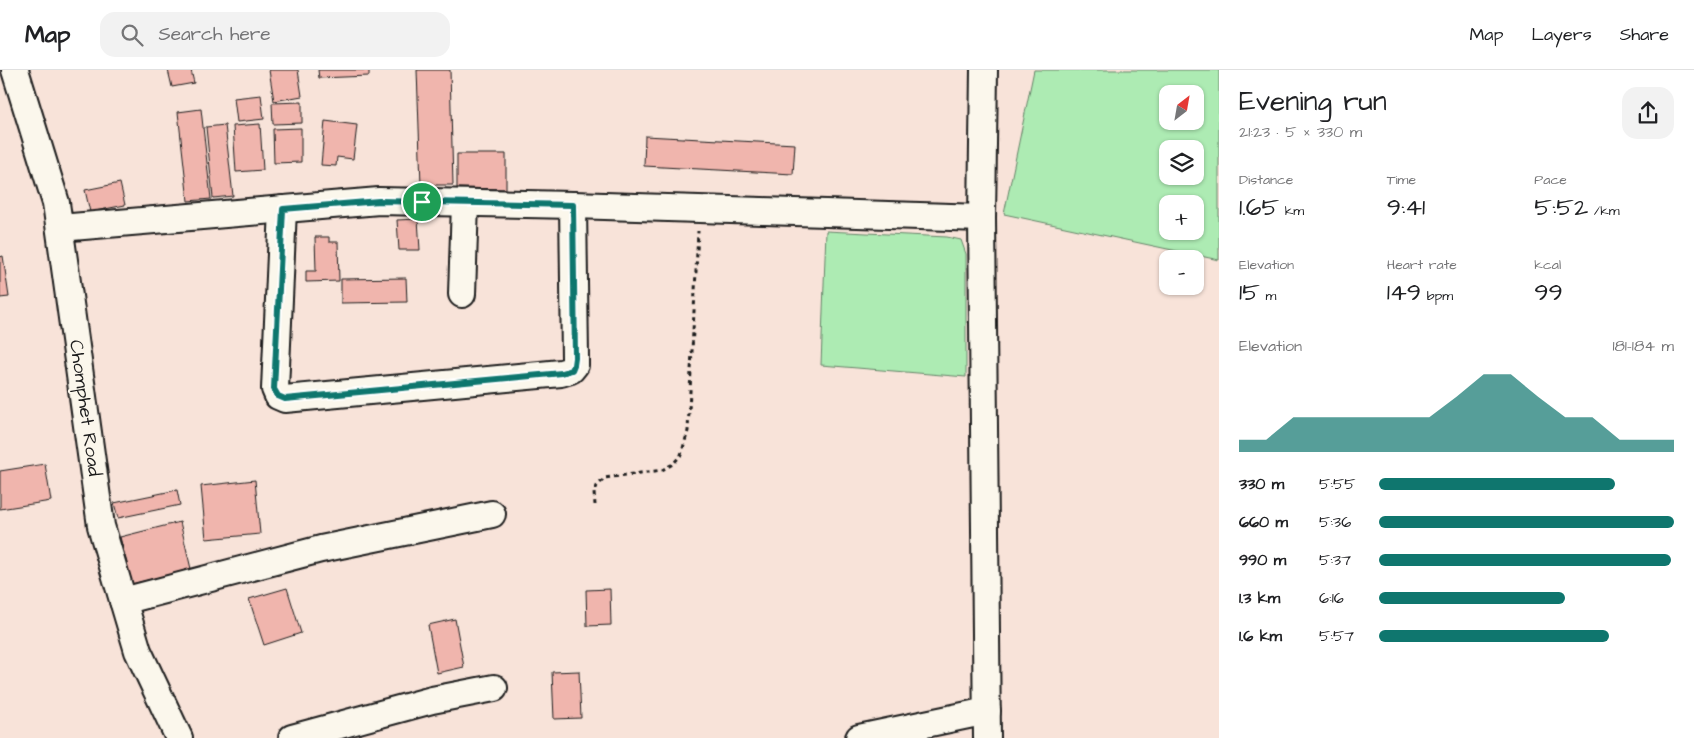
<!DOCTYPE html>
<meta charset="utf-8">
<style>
body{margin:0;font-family:"Architects Daughter",sans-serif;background:#f2f2f2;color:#202124;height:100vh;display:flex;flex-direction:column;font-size:19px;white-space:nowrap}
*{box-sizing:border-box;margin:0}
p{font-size:16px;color:#757577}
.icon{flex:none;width:28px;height:28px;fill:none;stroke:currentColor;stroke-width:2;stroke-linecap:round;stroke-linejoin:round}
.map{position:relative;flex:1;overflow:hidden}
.side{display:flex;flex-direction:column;background:#fff;width:475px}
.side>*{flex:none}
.needle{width:32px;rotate:31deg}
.buttons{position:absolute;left:1159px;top:15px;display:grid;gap:10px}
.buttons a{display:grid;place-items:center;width:45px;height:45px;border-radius:10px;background:#fff;box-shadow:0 1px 4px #0004;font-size:25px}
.pin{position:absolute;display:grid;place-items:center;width:42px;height:42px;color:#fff;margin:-21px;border:2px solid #fff;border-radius:50%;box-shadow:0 1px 5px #0007}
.round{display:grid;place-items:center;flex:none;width:52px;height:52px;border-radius:15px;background:#f2f2f2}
.headline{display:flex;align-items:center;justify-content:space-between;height:85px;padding:0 20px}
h1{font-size:28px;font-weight:600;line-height:38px}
.figures{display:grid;grid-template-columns:repeat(3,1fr);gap:8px;height:85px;padding:5px 20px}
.figures div{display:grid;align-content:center}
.figures b{font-size:25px;font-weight:600}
.figures small{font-size:14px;font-weight:400}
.figures p{font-size:14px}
.chart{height:140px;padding:10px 20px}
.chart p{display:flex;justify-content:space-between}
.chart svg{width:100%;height:90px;margin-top:5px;fill:#0f766e;opacity:.7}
ul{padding:0 20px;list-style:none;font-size:16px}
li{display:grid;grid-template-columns:80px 60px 1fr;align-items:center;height:38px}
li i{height:12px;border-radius:6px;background:#0f766e}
header{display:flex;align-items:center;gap:30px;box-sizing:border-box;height:70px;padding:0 25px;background:#fff;border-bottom:1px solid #e0e0e0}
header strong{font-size:24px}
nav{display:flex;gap:28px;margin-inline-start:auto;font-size:18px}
.search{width:350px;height:45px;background:#f2f2f2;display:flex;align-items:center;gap:12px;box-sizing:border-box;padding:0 18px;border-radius:15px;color:#757577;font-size:19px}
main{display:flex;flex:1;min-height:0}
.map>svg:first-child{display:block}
.green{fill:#adebb3;stroke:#648468;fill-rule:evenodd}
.building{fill:#f0b5ad;stroke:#1c1c1c}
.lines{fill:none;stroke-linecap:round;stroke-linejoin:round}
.minor-casing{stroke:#1c1c1c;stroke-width:30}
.path{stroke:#1c1c1c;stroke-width:3;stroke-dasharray:4 4;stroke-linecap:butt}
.minor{stroke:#fbf7ec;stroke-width:26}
.route-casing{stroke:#fff;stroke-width:10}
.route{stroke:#0f766e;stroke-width:6}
.labels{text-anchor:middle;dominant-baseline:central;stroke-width:4;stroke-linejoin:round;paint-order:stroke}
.street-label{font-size:19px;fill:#1c1c1c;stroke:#fbf7ec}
</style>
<header>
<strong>Map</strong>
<div class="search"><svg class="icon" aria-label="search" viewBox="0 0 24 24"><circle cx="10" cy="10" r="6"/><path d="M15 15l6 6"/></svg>Search here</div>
<nav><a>Map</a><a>Layers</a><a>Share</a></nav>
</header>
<main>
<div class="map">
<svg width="1219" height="668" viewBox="0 0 1219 668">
<rect width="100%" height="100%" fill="#f8e3d9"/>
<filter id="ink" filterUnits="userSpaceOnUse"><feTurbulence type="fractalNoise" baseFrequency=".02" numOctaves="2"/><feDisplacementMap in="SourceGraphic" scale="10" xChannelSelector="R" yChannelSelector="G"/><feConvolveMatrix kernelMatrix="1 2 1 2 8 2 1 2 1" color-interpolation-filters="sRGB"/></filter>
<g filter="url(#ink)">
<!-- green -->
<g class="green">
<path d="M1034,0H1219V190L1004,144ZM1168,24H1195V51H1168ZM1168,79H1195V106H1168ZM1168,134H1195V161H1168Z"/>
<path d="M826,161L947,167L961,170L966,184V307L821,295Z"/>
</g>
<!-- building -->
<g class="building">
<path d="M168,0H191L194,13L172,17Z"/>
<path d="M269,0H298L302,26L274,31Z"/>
<path d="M318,0H369V6L319,8Z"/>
<path d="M417,0H450L453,115H421Z"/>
<path d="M261,25L264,49L237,52L234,28Z"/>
<path d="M302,32V53L273,54L272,33Z"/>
<path d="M201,39L211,129L188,131L178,42Z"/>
<path d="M325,51L357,55L353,89L337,87L336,96L321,95Z"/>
<path d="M260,54L263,100L236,102L233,56Z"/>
<path d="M225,55L233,126L213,128L206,57Z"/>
<path d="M301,58V92L274,93L273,59Z"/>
<path d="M645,66L795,74L793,104L644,96Z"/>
<path d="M457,84H506V119L457,118Z"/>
<path d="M120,113L125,135L90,142L85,120Z"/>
<path d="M418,149L420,180H399L397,150Z"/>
<path d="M315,167H329V172H338L339,211L306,212V201H316Z"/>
<path d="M3,186L9,227L0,228V187Z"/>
<path d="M406,208L407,232L341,233V209Z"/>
<path d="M45,394L51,431L0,439V401Z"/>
<path d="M255,410L260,464L206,469L201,416Z"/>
<path d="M177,420L180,435L118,448L114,433Z"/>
<path d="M180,452L191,499L132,514L120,467Z"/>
<path d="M287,518L301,563L264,575L249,529Z"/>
<path d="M610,519L611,555L587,556L586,520Z"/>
<path d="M455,549L464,597L437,603L428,555Z"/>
<path d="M579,601L581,648L554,649L552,602Z"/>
</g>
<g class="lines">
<defs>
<g id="minor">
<path d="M15,0L56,133L101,456L138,581L179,668"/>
<path d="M984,0L982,148L987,668"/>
<path d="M283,139L275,319L278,326L285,329L561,303L571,300L575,295V288L573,135"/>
<path d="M60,158L379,131L573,135L982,148"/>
<path d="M462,224L465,133"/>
<path d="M123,531L321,479L492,444"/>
<path d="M292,668L432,630L494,618"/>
<path d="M859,668L987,641"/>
</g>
</defs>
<!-- minor casing -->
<use href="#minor" class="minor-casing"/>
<!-- path -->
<path class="path" d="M595,435L594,423L597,416L605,408L662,400L673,394L681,385L688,361L698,161"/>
<!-- minor -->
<use href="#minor" class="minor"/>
</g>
</g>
<g class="lines" filter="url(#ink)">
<defs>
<path id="route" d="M379,131L573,135L575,288L574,295L572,300L562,303L285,329L278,326L274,319L283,139Z"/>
</defs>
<!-- route casing -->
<use href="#route" class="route-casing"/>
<!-- route -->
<use href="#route" class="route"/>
</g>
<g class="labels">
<!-- street labels -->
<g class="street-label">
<text transform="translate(85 338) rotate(82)">Chomphet Road</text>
</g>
</g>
</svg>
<div class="buttons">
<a><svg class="needle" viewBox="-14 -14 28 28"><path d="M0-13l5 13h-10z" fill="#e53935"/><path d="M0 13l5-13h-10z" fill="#757577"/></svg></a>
<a><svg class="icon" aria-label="layers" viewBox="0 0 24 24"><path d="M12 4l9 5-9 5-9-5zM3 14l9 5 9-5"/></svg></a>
<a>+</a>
<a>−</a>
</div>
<div class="pin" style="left:422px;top:132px;background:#1e9e55"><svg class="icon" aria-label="arrive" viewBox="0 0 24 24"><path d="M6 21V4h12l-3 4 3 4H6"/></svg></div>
</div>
<section class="side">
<div class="headline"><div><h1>Evening run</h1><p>21:23 · 5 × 330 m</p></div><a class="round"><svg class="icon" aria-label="share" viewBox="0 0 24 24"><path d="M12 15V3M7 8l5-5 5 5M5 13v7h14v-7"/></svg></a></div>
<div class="figures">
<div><p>Distance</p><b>1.65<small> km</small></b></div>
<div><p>Time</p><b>9:41</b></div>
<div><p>Pace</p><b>5:52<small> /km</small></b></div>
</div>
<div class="figures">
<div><p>Elevation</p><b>15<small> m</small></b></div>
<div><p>Heart rate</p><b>149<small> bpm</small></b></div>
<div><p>kcal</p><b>99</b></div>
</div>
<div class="chart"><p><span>Elevation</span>181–184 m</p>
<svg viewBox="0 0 160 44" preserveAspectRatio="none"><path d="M0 44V38L10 38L20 27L30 27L40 27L50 27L60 27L70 27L80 17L90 6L100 6L110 17L120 27L130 27L140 38L150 38L160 38V44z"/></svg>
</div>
<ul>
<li><b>330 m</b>5:55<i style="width:80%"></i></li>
<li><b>660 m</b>5:36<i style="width:100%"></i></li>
<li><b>990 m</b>5:37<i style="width:99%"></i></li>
<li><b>1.3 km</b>6:16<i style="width:63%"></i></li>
<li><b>1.6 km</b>5:57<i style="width:78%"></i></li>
</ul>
</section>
</main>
